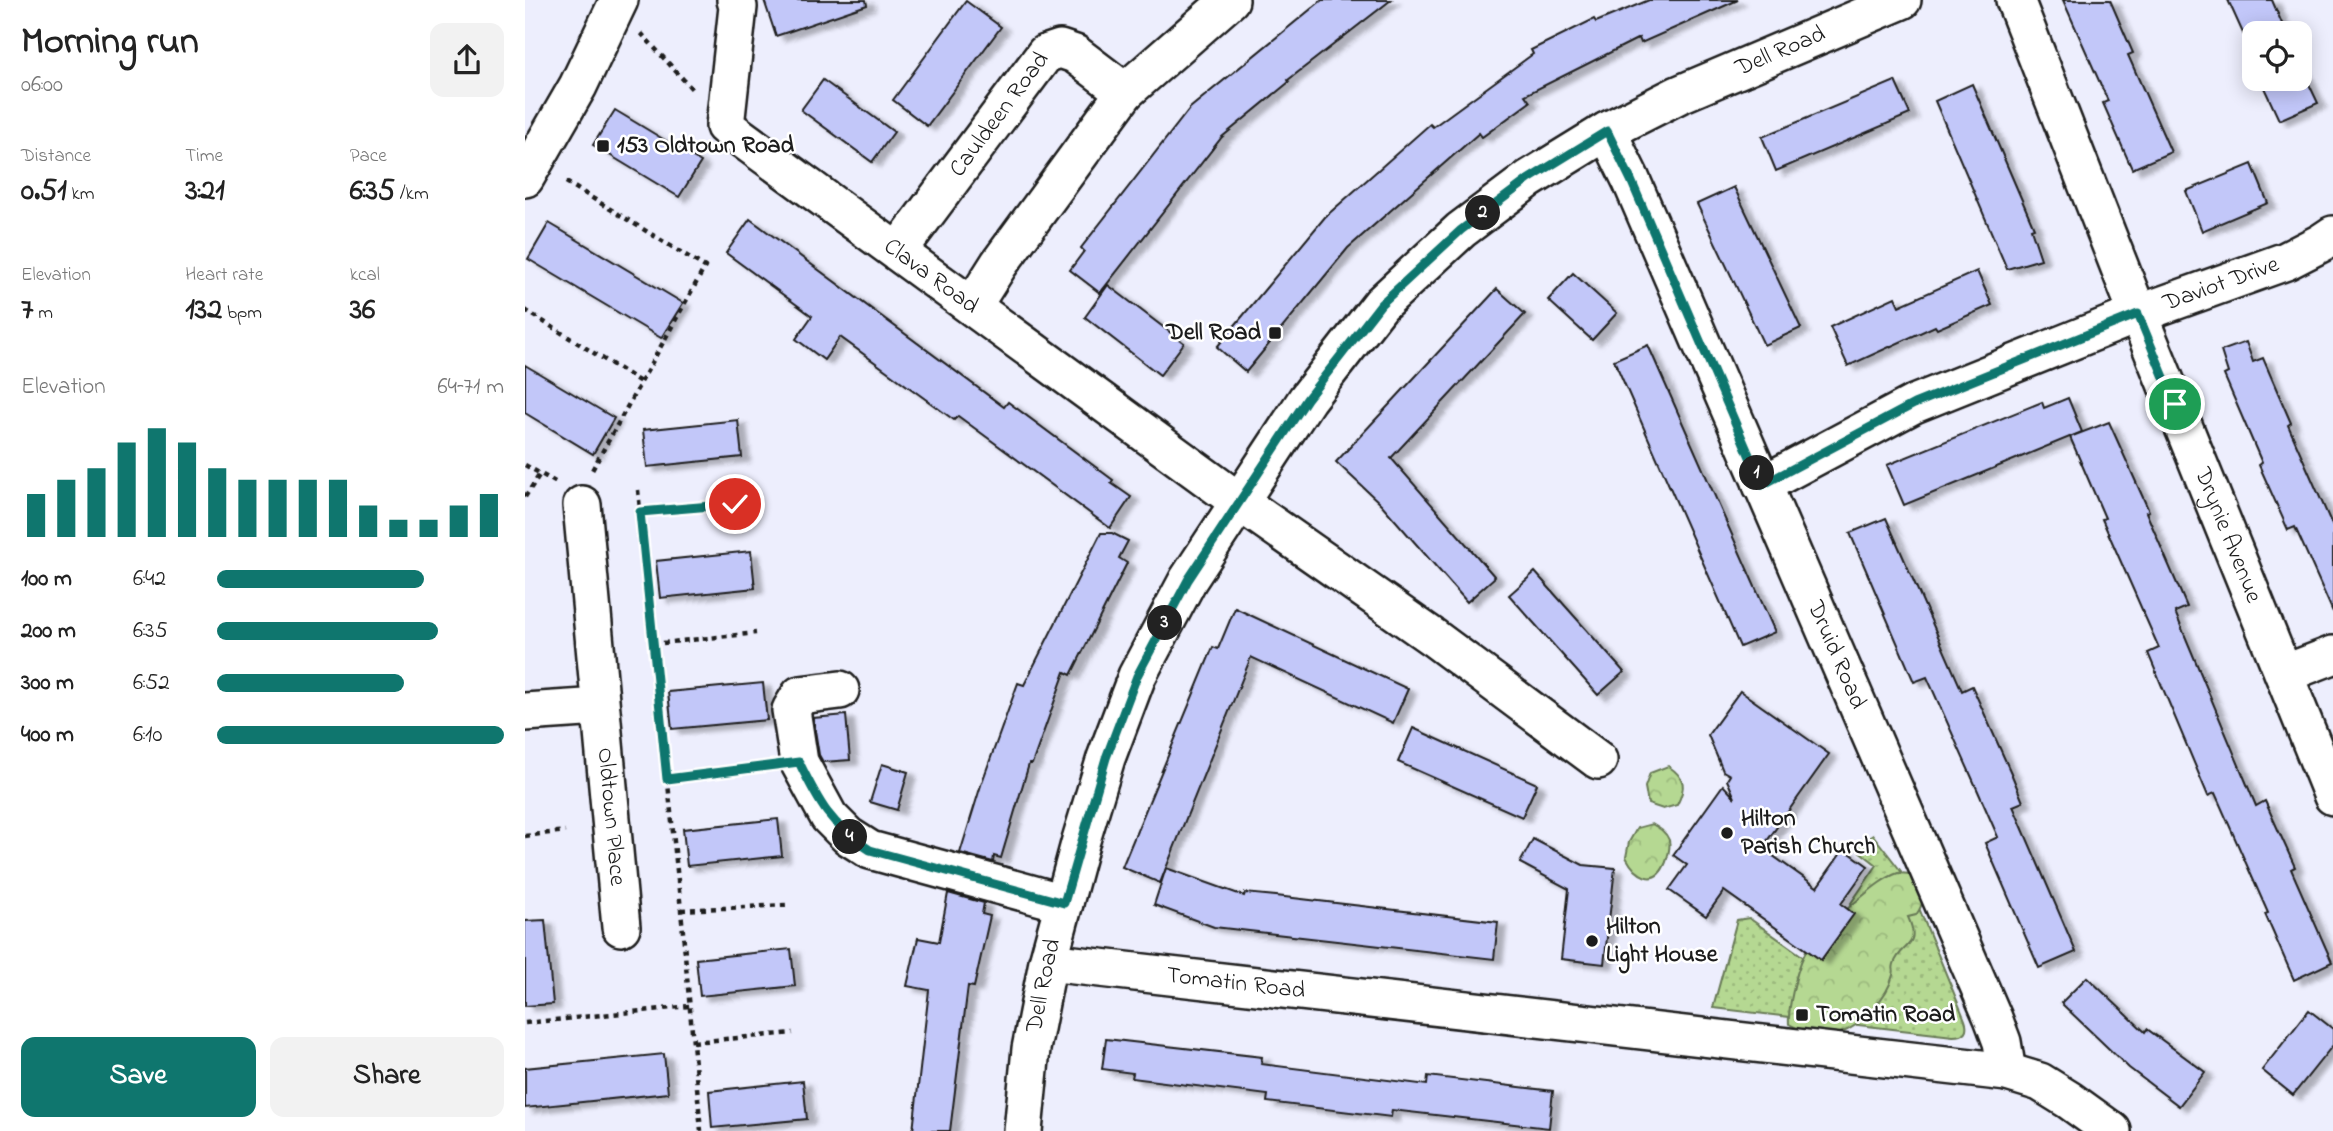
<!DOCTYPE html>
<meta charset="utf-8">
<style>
body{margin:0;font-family:"Indie Flower",sans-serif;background:#f2f2f2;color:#222;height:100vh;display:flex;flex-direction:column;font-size:26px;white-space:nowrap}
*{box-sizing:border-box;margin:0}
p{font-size:23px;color:#767676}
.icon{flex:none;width:38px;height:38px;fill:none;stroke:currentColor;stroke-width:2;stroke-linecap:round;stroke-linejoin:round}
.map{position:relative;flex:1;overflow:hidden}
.drawer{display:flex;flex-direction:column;background:#fff;width:525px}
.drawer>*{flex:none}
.controls{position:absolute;left:1717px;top:21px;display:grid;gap:14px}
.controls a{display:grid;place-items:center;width:70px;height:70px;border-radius:14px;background:#fff;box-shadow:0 4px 18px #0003;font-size:35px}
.pin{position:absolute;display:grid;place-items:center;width:60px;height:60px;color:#fff;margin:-30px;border:4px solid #fff;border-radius:50%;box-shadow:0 2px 7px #0007}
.km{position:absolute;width:35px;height:35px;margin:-18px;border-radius:50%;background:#222;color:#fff;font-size:19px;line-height:35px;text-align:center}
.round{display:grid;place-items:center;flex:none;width:74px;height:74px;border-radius:14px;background:#f2f2f2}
.headline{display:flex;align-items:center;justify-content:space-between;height:119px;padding:0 21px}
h1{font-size:38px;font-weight:700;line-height:52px}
.metrics{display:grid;grid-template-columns:repeat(3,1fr);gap:10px;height:119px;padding:7px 21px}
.metrics div{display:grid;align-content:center}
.metrics b{font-size:30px;font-weight:700}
.metrics small{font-size:19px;font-weight:400}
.metrics p{font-size:19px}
.chart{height:196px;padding:14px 21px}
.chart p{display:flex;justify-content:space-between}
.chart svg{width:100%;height:126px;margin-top:7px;stroke:#0f766e;stroke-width:6}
.cta{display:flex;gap:14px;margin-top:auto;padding:14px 21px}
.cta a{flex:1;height:80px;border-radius:14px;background:#0f766e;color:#fff;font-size:28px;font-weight:700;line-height:80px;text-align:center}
.cta a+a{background:#f2f2f2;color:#222}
ul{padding:0 21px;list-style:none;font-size:23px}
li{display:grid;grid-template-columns:112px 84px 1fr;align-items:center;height:52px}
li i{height:18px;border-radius:9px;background:#0f766e}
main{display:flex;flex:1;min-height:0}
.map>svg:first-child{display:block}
.grass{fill:url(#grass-dots);stroke:#687a57;stroke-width:2}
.forest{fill:url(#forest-crowns);stroke:#687a57;stroke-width:2}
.building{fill:#c2c7f9;stroke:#1c1c1c;stroke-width:2;filter:url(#shadow)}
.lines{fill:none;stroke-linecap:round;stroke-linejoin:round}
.minor-casing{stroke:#1c1c1c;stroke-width:42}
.path{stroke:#1c1c1c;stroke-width:4.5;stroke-dasharray:5 5;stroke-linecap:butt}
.minor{stroke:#fff;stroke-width:37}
.route-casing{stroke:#fff;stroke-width:14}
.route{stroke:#0f766e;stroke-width:9}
.poi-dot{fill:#1c1c1c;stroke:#fff;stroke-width:2.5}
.labels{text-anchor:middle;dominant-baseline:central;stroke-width:5;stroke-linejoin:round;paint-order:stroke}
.street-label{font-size:24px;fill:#1c1c1c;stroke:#fff}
.poi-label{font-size:24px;font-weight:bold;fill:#1c1c1c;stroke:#fff;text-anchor:start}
</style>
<main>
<section class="drawer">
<div class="headline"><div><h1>Morning run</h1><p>06:00</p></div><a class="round"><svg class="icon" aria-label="share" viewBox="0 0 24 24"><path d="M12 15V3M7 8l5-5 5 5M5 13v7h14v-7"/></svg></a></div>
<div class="metrics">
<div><p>Distance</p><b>0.51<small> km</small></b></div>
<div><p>Time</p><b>3:21</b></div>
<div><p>Pace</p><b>6:35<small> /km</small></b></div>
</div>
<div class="metrics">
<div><p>Elevation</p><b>7<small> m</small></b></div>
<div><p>Heart rate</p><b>132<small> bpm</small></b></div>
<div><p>kcal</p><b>36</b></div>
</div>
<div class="chart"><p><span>Elevation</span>64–71 m</p>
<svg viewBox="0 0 160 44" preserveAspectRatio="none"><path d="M5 44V29M15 44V24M25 44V20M35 44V11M45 44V6M55 44V11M65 44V20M75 44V24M85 44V24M95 44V24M105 44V24M115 44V33M125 44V38M135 44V38M145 44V33M155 44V29"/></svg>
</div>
<ul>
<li><b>100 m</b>6:42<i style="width:72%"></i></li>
<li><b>200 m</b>6:35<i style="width:77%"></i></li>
<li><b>300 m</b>6:52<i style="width:65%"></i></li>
<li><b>400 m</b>6:10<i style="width:100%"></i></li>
</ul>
<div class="cta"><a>Save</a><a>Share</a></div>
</section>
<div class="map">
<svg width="1808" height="1131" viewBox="0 0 1808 1131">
<defs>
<pattern id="grass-dots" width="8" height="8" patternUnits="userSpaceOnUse" patternTransform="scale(1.75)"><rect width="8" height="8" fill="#b5d892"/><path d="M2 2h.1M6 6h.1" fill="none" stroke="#9bb97d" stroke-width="1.8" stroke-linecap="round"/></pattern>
<pattern id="forest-crowns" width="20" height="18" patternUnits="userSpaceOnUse" patternTransform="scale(1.75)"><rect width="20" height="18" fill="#b5d892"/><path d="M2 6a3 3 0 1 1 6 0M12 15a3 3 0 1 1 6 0" fill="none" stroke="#9bb97d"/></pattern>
<filter id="shadow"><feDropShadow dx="8" dy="4.5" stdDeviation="2" flood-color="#0004"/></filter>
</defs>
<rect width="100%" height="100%" fill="#edeefd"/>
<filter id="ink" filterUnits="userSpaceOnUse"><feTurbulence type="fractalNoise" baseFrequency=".0143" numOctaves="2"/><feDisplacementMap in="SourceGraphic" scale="14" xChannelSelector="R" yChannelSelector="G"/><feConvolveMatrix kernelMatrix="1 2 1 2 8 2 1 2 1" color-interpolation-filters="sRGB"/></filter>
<g filter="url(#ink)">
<!-- grass -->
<path class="grass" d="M1348,835L1382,879L1440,1020C1444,1031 1439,1036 1428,1036L1188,1008L1212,920L1224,918L1297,970L1339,912L1326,903L1352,865L1329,847Z"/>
<!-- forest -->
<g class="forest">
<path d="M1143,766C1161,778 1161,787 1152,805L1138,809L1123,804L1120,787L1125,773Z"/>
<path d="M1127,824C1134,828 1141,832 1144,840C1146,848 1143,855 1141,862C1130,889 1111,876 1101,857L1104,842L1112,828Z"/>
<path d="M1373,873L1386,874C1397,892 1404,896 1391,915L1383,917C1397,948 1376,943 1369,964C1367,971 1370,968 1368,975C1363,996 1336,1027 1315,1033C1297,1038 1280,1033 1264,1024C1263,1011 1266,1000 1269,986C1279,940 1293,934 1328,904C1342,893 1356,879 1373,873Z"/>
</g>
<!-- building -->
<g class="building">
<path d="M239,0H341L342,5L251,36Z"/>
<path d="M797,0H866L763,80L764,82L697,137L575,293L545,270L559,251L556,248L665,108Z"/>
<path d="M1124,0H1213L1116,43L1114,38L1000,95L1005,102L957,137L954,133L823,248L721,372L692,347L800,217L905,124L908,127L1008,54L1006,50L1069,19L1071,22Z"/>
<path d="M1538,0H1585L1608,53L1603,55L1646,152L1607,169L1578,103L1583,101Z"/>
<path d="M1703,0H1747L1761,33H1729V64L1725,54L1727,53Z"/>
<path d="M441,1L476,27L402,126L368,100Z"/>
<path d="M1774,63L1793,103L1754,120L1735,79H1774Z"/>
<path d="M298,80L369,132L347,162L276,110Z"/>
<path d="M1370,81L1385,114L1251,171L1237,137Z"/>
<path d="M1447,84L1509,228L1506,229L1516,259L1482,269L1410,101Z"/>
<path d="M90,110L176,162L154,197L68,145Z"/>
<path d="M1727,164L1743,203L1677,231L1661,191Z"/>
<path d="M1209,187L1276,328L1239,345L1172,204Z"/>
<path d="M225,219L479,407L483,402L588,480L586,483L606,497L585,528L433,416L429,420L315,337L299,360L271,339L287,316L201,253Z"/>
<path d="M24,223L158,303L136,338L3,259Z"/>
<path d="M1452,271L1467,305L1412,329L1410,326L1323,366L1305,327L1370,297L1374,306Z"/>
<path d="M1048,273L1092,313L1067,340L1023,300Z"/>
<path d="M583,285L659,343L635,375L560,317Z"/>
<path d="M972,289L1000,314L866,458L970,577L942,602L856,504L811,462Z"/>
<path d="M1721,342L1728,362L1738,358L1766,423L1763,425L1808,527V612L1770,527L1763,530L1734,465L1737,463L1699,375L1703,373L1696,351Z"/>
<path d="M1123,345L1250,632L1215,647L1089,360Z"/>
<path d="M0,365L89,418L68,454L0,413Z"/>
<path d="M1543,398L1557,432L1379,505L1362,465L1517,402L1519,408Z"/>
<path d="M213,420L217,457L122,467L118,430Z"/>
<path d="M1584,422L1624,511L1621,512L1662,607L1650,612L1731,806L1740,801L1770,867L1766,869L1807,962L1769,980L1740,914L1743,913L1690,793L1683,796L1623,653L1634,648L1577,519L1580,518L1545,437Z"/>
<path d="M1361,518L1437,691L1447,686L1486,773L1498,802L1488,806L1551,952L1514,968L1460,843L1473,837L1452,789L1402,677L1389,682L1325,533Z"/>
<path d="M576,533H587L603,541L594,558L602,563L546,675L540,672L507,764H504L476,858L469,856L468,862L435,853L456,785L493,683L499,685Z"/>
<path d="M226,551L230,588L135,598L131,561Z"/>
<path d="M1010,572L1099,672L1073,695L984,595Z"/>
<path d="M710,608L883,689L868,723L726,657L635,883L597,867L688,647L693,649Z"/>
<path d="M238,683L242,720L147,729L143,692Z"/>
<path d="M1215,691L1304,754L1237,848L1292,887L1319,849L1343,866L1316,904L1329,914L1296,960L1199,891L1181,916L1144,890L1162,865L1148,855L1198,785L1210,798L1202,780L1205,775L1198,771L1183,735Z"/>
<path d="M321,715L325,760L298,762L294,755L288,718Z"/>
<path d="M888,728L1012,784L997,817L873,762Z"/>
<path d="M357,764L383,772L372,810L345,802Z"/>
<path d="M253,819L257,856L162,866L158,829Z"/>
<path d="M1008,839L1058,865L1090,868L1079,964L1036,959L1044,889L995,863Z"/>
<path d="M641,868L719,896L720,893L751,896L973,922L969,959L689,927L629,905Z"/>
<path d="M423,893L459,903L457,914L465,916L449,987L443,986L425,1131H388L404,990L382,986L393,938L414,942Z"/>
<path d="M20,920L28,1004L0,1006V921Z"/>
<path d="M266,949L270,986L175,996L171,959Z"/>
<path d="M1562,977L1620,1032L1622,1029L1680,1072L1654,1106L1604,1068L1536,1003Z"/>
<path d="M1784,1010L1808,1029V1045L1768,1095L1737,1070Z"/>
<path d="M581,1039L737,1057L736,1064L902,1085L903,1076L1028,1091L1024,1128L867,1110L866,1117L742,1102L743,1095L607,1078L608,1073L577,1069Z"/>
<path d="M139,1054L143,1093L0,1108V1068Z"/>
<path d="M278,1081L282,1119L187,1128L184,1091Z"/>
</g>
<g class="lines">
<defs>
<g id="minor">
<path id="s1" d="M211,0L213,7L200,126L713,501L909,638L1073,760"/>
<path id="s2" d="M1490,0L1613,314L1808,796"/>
<path id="s3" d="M1082,131L1106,180L1468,1018L1477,1042L1482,1072"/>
<path d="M0,178L53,86L94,0"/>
<path id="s4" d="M373,251L520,54L535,49L550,54L600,92"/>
<path d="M448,305L474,264L600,92L705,0"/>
<path id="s5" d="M1237,485L1389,404L1613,314L1761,261L1796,243L1808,235"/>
<path id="s6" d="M57,505L96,927"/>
<path d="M1759,674L1808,655"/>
<path d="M315,690L275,695L266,710L274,762L304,817L323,836L345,850L539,903"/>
<path d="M0,712L75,707"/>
<path id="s7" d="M523,962L1482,1072L1515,1082L1544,1100L1587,1131"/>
<path id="s8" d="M498,1131L506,1049L523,962L556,840L581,758L612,676L663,580L782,399L856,304L936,230L1004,179L1082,131L1153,95L1377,0"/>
</g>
</defs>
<!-- minor casing -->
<use href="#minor" class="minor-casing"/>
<!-- path -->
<g class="path">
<path d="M116,33L167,89"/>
<path d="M41,182L180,267L66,472"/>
<path d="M0,310L117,383"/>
<path d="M0,465L30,482"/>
<path d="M113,490L156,910L176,1131"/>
<path d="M0,497L15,474"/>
<path d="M115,512L210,504"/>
<path d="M128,644L231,633"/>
<path d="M142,779L238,767"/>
<path d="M0,836L40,831"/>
<path d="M156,910L262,905"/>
<path d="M0,1023L165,1006"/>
<path d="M168,1042L268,1033"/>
</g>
<!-- minor -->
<use href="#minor" class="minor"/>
</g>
</g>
<g class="lines" filter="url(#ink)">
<defs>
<path id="route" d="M210,504L115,512L142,779L274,762C294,803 305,825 345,850L539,903L581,758L612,676L663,580L782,399L856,304L936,230L1004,179L1082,131L1106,180L1237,485L1389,404L1613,314L1650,404"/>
</defs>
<!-- route casing -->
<use href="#route" class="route-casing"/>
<!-- route -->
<use href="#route" class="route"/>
</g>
<!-- markers -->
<g class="poi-dot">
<rect x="71" y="139" width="14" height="14" rx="3.5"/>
<rect x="743" y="326" width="14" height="14" rx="3.5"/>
<circle cx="1202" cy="833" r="7"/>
<circle cx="1067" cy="941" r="7"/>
<rect x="1270" y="1008" width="14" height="14" rx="3.5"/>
</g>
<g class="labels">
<!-- street labels -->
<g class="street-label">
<text stroke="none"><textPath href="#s8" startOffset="1393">Dell Road</textPath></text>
<text stroke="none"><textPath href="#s4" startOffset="170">Cauldeen Road</textPath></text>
<text stroke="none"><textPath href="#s1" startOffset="382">Clava Road</textPath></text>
<text stroke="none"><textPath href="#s5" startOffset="502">Daviot Drive</textPath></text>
<text stroke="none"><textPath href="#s2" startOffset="576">Drynie Avenue</textPath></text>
<text stroke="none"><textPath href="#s3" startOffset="572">Druid Road</textPath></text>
<text stroke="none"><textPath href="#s6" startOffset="313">Oldtown Place</textPath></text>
<text stroke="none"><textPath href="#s7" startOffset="189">Tomatin Road</textPath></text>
<text stroke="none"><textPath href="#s8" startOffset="147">Dell Road</textPath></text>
</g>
<!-- poi labels -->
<g class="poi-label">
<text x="92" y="146">153 Oldtown Road</text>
<text x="736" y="333" text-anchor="end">Dell Road</text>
<text x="1216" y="819">Hilton<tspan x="1216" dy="28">Parish Church</tspan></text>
<text x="1081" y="927">Hilton<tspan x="1081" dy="28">Light House</tspan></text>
<text x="1291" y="1015">Tomatin Road</text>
</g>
</g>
</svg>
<div class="controls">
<a><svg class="icon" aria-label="locate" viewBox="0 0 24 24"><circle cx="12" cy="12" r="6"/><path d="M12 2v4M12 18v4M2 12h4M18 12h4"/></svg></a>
</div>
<div class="pin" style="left:1650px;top:404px;background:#1e9e55"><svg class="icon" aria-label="arrive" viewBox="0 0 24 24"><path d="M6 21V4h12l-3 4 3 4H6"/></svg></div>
<div class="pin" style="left:210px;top:504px;background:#d93025"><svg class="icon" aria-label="check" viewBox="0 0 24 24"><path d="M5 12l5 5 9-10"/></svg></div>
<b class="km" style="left:1232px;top:473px">1</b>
<b class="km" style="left:958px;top:213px">2</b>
<b class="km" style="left:640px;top:623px">3</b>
<b class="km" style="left:325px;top:837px">4</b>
</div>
</main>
